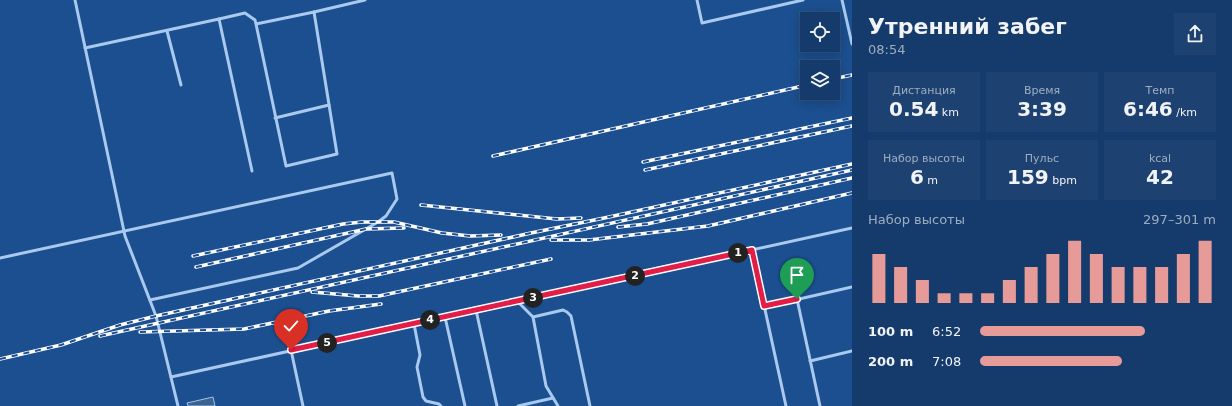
<!DOCTYPE html>
<html lang="ru">
<meta charset="utf-8">
<style>
body{margin:0;font-family:"DejaVu Sans",sans-serif;background:#1d4271;color:#f1f3f6;height:100vh;display:flex;flex-direction:column;font-size:15px;white-space:nowrap}
*{box-sizing:border-box;margin:0}
p{font-size:13px;color:#9dadc1}
.icon{flex:none;width:22px;height:22px;fill:none;stroke:currentColor;stroke-width:2;stroke-linecap:round;stroke-linejoin:round}
.map{position:relative;flex:1;overflow:hidden}
.panel{display:flex;flex-direction:column;background:#143b6b;width:380px}
.panel>*{flex:none}
.fabs{position:absolute;left:800px;top:12px;display:grid;gap:8px}
.fabs a{display:grid;place-items:center;width:40px;height:40px;border-radius:0px;background:#143b6b;box-shadow:0 2px 10px #0003,0 0 0 1px #33557e;font-size:20px}
.pin{position:absolute;display:grid;place-items:center;width:34px;height:34px;color:#fff;margin:-41px -17px;border-radius:50% 50% 50% 0;rotate:-45deg;box-shadow:0 0 4px #0007}
.pin .icon{rotate:45deg}
.km{position:absolute;width:20px;height:20px;margin:-10px;border-radius:50%;background:#222;color:#fff;font-size:11px;line-height:20px;text-align:center}
.round{display:grid;place-items:center;flex:none;width:42px;height:42px;border-radius:0px;background:#1d4271}
.head{display:flex;align-items:center;justify-content:space-between;height:68px;padding:0 16px}
h1{font-size:22px;font-weight:700;line-height:30px}
.metrics{display:grid;grid-template-columns:repeat(3,1fr);gap:6px;height:68px;padding:4px 16px}
.metrics div{display:grid;align-content:center;border-radius:0px;background:#1d4271;text-align:center}
.metrics b{font-size:20px;font-weight:700}
.metrics small{font-size:11px;font-weight:400}
.metrics p{font-size:11px}
.chart{height:112px;padding:8px 16px}
.chart p{display:flex;justify-content:space-between}
.chart svg{width:100%;height:72px;margin-top:4px;stroke:#e69b98;stroke-width:6}
ul{padding:0 16px;list-style:none;font-size:13px}
li{display:grid;grid-template-columns:64px 48px 1fr;align-items:center;height:30px}
li i{height:10px;border-radius:5px;background:#e69b98}
main{display:flex;flex:1;min-height:0}
.map>svg:first-child{display:block}
.water{fill:#3c6290;stroke:#9cc4f0}
.lines{fill:none;stroke-linecap:round;stroke-linejoin:round}
.service{stroke:#a9c9ee;stroke-width:3}
.rail-casing{stroke:#fff;stroke-width:3.5}
.rail{stroke:#1b4f8f;stroke-width:2;stroke-dasharray:6;stroke-linecap:butt}
.route-casing{stroke:#fff;stroke-width:8}
.route{stroke:#e11d48;stroke-width:5}
</style>
<main>
<div class="map">
<svg width="852" height="406" viewBox="0 0 852 406">
<rect width="100%" height="100%" fill="#1b4f8f"/>
<!-- water -->
<path class="water" d="M213,397L215,406H188L187,403Z"/>
<g class="lines">
<!-- service -->
<g class="service">
<path d="M75,0L125,236L156,316L178,406"/>
<path d="M697,0L702,23L803,0"/>
<path d="M842,0L852,44"/>
<path d="M314,12L365,0"/>
<path d="M219,19L245,13L255,20L256,24L286,166L337,154L314,12L256,24"/>
<path d="M167,31L181,85"/>
<path d="M85,48L219,19L252,171"/>
<path d="M275,118L329,105"/>
<path d="M752,250L786,406"/>
<path d="M0,258L392,173L397,199L386,216L378,222L298,268L150,300"/>
<path d="M797,299L820,406"/>
<path d="M517,301L533,317L546,386L558,406"/>
<path d="M764,307L852,287"/>
<path d="M476,310L497,406"/>
<path d="M445,317L465,406"/>
<path d="M533,317L563,310L567,312L571,316L590,406"/>
<path d="M414,324L420,355L417,367L423,397L426,401L439,404L441,406"/>
<path d="M291,350L303,406"/>
<path d="M810,361L852,351"/>
<path d="M171,377L852,228"/>
<path d="M518,406L553,398"/>
</g>
<defs>
<g id="rail">
<path d="M833,79L852,75"/>
<path d="M493,156L807,85"/>
<path d="M643,162L852,118"/>
<path d="M645,170L852,126"/>
<path d="M421,205L557,219L581,218"/>
<path d="M618,227L647,224L852,178"/>
<path d="M551,240H589L708,226L852,193"/>
<path d="M193,256L343,224L362,222H394L442,233L470,236L501,235"/>
<path d="M196,267L366,229L404,228"/>
<path d="M312,292L358,296H379L551,259"/>
<path d="M140,332L244,329L329,311L381,304"/>
<path d="M100,336L852,170"/>
<path d="M0,359L61,345L120,325L156,316L531,233L609,217L852,164"/>
</g>
</defs>
<!-- rail casing -->
<use href="#rail" class="rail-casing"/>
<!-- rail -->
<use href="#rail" class="rail"/>
</g>
<g class="lines">
<defs>
<path id="route" d="M291,350L752,250L764,306L797,299"/>
</defs>
<!-- route casing -->
<use href="#route" class="route-casing"/>
<!-- route -->
<use href="#route" class="route"/>
</g>
</svg>
<div class="fabs">
<a><svg class="icon" aria-label="locate" viewBox="0 0 24 24"><circle cx="12" cy="12" r="6"/><path d="M12 2v4M12 18v4M2 12h4M18 12h4"/></svg></a>
<a><svg class="icon" aria-label="layers" viewBox="0 0 24 24"><path d="M12 4l9 5-9 5-9-5zM3 14l9 5 9-5"/></svg></a>
</div>
<div class="pin" style="left:797px;top:299px;background:#1e9e55"><svg class="icon" aria-label="arrive" viewBox="0 0 24 24"><path d="M6 21V4h12l-3 4 3 4H6"/></svg></div>
<div class="pin" style="left:291px;top:350px;background:#d93025"><svg class="icon" aria-label="check" viewBox="0 0 24 24"><path d="M5 12l5 5 9-10"/></svg></div>
<b class="km" style="left:738px;top:253px">1</b>
<b class="km" style="left:635px;top:276px">2</b>
<b class="km" style="left:533px;top:298px">3</b>
<b class="km" style="left:430px;top:320px">4</b>
<b class="km" style="left:327px;top:343px">5</b>
</div>
<section class="panel">
<div class="head"><div><h1>Утренний забег</h1><p>08:54</p></div><a class="round"><svg class="icon" aria-label="share" viewBox="0 0 24 24"><path d="M12 15V3M7 8l5-5 5 5M5 13v7h14v-7"/></svg></a></div>
<div class="metrics">
<div><p>Дистанция</p><b>0.54<small> km</small></b></div>
<div><p>Время</p><b>3:39</b></div>
<div><p>Темп</p><b>6:46<small> /km</small></b></div>
</div>
<div class="metrics">
<div><p>Набор высоты</p><b>6<small> m</small></b></div>
<div><p>Пульс</p><b>159<small> bpm</small></b></div>
<div><p>kcal</p><b>42</b></div>
</div>
<div class="chart"><p><span>Набор высоты</span>297–301 m</p>
<svg viewBox="0 0 160 44" preserveAspectRatio="none"><path d="M5 44V14M15 44V22M25 44V30M35 44V38M45 44V38M55 44V38M65 44V30M75 44V22M85 44V14M95 44V6M105 44V14M115 44V22M125 44V22M135 44V22M145 44V14M155 44V6"/></svg>
</div>
<ul>
<li><b>100 m</b>6:52<i style="width:70%"></i></li>
<li><b>200 m</b>7:08<i style="width:60%"></i></li>
</ul>
</section>
</main>
